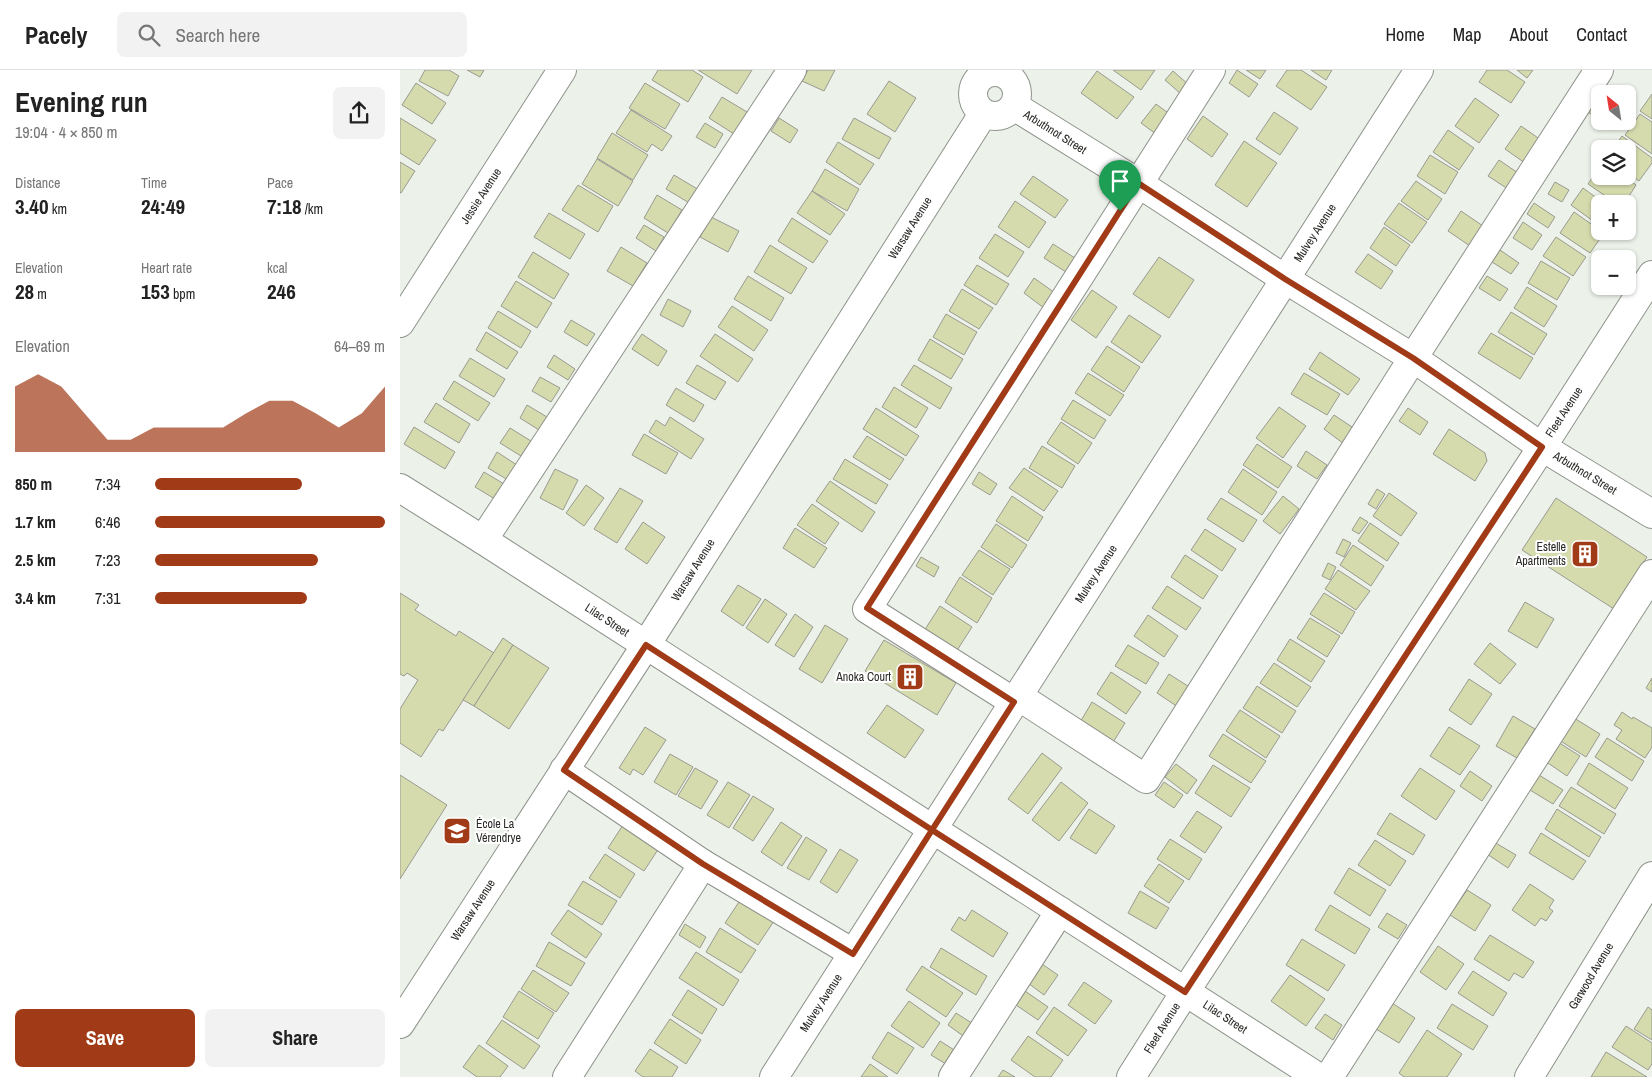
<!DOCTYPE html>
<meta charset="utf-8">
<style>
body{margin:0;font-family:"Archivo Narrow",sans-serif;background:#f2f2f2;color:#222;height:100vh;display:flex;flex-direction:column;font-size:19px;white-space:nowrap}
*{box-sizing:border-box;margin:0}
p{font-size:16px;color:#767676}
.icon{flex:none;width:28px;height:28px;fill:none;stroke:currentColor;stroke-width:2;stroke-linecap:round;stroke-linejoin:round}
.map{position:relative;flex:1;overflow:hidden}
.details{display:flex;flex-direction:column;background:#fff;width:400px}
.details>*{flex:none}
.needle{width:32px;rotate:330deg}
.buttons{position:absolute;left:1191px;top:15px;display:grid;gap:10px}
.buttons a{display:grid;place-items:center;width:45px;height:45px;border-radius:8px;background:#fff;box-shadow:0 1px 4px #0004;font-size:25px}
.pin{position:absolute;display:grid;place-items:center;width:42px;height:42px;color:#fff;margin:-51px -21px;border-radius:50% 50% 50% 0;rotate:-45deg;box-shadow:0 0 5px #0007}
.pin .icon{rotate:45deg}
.round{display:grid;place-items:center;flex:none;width:52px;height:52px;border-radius:8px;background:#f2f2f2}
.summary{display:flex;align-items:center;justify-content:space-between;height:85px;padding:0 15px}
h1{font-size:28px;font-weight:800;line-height:38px}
.figures{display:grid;grid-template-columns:repeat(3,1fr);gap:8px;height:85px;padding:5px 15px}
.figures div{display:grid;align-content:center}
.figures b{font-size:21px;font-weight:800}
.figures small{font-size:14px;font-weight:400}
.figures p{font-size:14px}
.chart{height:140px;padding:10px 15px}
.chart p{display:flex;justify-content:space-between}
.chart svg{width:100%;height:90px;margin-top:5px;fill:#a13a17;opacity:.7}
.primary-button{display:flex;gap:10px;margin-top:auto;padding:10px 15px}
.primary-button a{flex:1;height:58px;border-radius:8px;background:#a13a17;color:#fff;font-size:20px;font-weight:800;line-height:58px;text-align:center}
.primary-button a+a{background:#f2f2f2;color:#222}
ul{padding:0 15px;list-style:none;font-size:16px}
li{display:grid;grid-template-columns:80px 60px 1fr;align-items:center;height:38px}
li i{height:12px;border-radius:6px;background:#a13a17}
header{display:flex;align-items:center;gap:30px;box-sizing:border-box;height:70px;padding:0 25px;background:#fff;border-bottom:1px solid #e0e0e0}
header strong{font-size:24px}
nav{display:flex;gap:28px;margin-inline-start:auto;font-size:18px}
.search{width:350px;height:45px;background:#f2f2f2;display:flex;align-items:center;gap:12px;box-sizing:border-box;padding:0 18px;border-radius:8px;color:#767676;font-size:19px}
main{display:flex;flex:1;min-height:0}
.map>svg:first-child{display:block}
.building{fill:#d5dbad;stroke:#999a91}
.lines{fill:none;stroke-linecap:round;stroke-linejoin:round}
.minor-casing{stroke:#8d928a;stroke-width:30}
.minor{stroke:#fff;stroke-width:28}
.route-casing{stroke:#fff;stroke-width:10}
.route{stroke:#a13a17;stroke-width:6}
.labels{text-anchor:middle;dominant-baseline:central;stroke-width:4;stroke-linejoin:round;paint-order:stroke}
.street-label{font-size:12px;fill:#282a26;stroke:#fff}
.poi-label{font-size:12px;fill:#282a26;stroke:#fff;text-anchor:end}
</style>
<header>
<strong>Pacely</strong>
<div class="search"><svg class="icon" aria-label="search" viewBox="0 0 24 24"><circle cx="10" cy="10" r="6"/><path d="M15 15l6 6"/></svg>Search here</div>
<nav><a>Home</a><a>Map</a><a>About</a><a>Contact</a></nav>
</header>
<main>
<section class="details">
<div class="summary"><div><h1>Evening run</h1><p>19:04 · 4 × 850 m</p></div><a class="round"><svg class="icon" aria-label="share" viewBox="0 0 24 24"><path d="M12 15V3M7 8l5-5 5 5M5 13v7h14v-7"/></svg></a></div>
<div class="figures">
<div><p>Distance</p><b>3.40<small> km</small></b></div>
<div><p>Time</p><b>24:49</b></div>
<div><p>Pace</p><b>7:18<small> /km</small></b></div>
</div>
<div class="figures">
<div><p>Elevation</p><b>28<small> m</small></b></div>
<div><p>Heart rate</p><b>153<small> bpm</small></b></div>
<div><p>kcal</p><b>246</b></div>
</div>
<div class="chart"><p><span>Elevation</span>64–69 m</p>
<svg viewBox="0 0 160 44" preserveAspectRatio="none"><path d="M0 44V12L10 6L20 12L30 25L40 38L50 38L60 32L70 32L80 32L90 32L100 25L110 19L120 19L130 25L140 32L150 25L160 12V44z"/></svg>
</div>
<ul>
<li><b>850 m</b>7:34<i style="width:64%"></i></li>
<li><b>1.7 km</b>6:46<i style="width:100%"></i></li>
<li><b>2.5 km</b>7:23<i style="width:71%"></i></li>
<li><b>3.4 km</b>7:31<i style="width:66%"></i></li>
</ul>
<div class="primary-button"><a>Save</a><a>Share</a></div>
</section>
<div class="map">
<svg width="1252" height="1007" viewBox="0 0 1252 1007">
<rect width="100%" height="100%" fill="#ecf2e9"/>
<!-- building -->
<g class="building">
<path d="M25,0H49L59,6L48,26L19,11Z"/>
<path d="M67,0H84L80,7Z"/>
<path d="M258,0H292L303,7L288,32L252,10Z"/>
<path d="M298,0H352L337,24Z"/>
<path d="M408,0H435L424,21L402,11Z"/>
<path d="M713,0H755L741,20Z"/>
<path d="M837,0L858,14L849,27L829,13Z"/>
<path d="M846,0H866L860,9Z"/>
<path d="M887,0H901L927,17L911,40L876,16Z"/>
<path d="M911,0H932L926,10Z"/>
<path d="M1087,0H1107L1125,12L1111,33L1079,12Z"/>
<path d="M1117,0H1133L1127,8Z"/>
<path d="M697,1L734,27L717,49L681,23Z"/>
<path d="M773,1L789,15L781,24L765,10Z"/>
<path d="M489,11L516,28L495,62L467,44Z"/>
<path d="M16,13L46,33L32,54L2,35Z"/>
<path d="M245,13L280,34L265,59L229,38Z"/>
<path d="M1201,21L1205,24H1200V50L1188,42Z"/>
<path d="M1252,24V49L1240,41Z"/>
<path d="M322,27L347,42L334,64L309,48Z"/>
<path d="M1075,28L1099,45L1079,73L1055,56Z"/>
<path d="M756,34L775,48L760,67L741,53Z"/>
<path d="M231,40L272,66L262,81L252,74L247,82L216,63Z"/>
<path d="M874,42L898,58L880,85L856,69Z"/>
<path d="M1240,44L1252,52V84L1225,65Z"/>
<path d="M803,46L828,64L812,87L787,69Z"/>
<path d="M0,48L36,70L19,95L0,83Z"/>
<path d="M379,48L398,60L390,73L371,61Z"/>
<path d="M454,48L491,68L479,89L442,69Z"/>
<path d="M1201,51H1220L1215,60Z"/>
<path d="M305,53L323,64L315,78L296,67Z"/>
<path d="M1121,56L1141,70L1125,93L1105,79Z"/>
<path d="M1048,60L1074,78L1059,100L1033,82Z"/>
<path d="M212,63L248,85L233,110L197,88Z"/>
<path d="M1222,66L1252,88V93L1239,111L1228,103V79H1213Z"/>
<path d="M844,71L877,93L847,137L815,115Z"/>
<path d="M438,72L474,94L460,115L426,92Z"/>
<path d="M1030,85L1058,102L1045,124L1017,106Z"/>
<path d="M197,89L233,111L218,136L182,114Z"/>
<path d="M1099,90L1121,105L1111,121L1088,106Z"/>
<path d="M0,92L15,101L1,123H0Z"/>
<path d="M1200,96V106H1224L1236,115L1224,134H1217L1188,114Z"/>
<path d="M425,99L459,119L447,141L412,121Z"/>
<path d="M274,105L299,120L291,134L266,119Z"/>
<path d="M633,106L668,130L655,148L620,124Z"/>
<path d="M1016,111L1042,129L1028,150L1001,131Z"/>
<path d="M1155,112L1169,120L1162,132L1148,124Z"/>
<path d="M178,115L213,136L198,162L162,140Z"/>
<path d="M1183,118L1205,134H1200V156L1171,135Z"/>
<path d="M412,121L445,144L430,165L397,143Z"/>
<path d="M257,125L282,140L268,163L244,148Z"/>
<path d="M615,131L646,152L629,178L598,157Z"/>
<path d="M999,133L1027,152L1012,173L984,154Z"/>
<path d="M1134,133L1155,147L1148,158L1127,144Z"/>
<path d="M1061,141L1083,156L1070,176L1048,161Z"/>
<path d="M1174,142L1204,163L1190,183L1160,163Z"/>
<path d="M149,143L185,164L170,189L134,167Z"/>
<path d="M311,147L339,161L328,182L300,167Z"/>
<path d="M392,148L428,171L413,193L378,171Z"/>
<path d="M1123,152L1142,165L1132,180L1113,168Z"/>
<path d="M244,155L264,167L256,181L236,168Z"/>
<path d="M984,157L1010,175L996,196L970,178Z"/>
<path d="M595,164L624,182L608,207L579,188Z"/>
<path d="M1156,167L1186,187L1173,206L1143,186Z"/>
<path d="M653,174L675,188L666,202L644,188Z"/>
<path d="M370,175L407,198L391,224L354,202Z"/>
<path d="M221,177L247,193L233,216L207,201Z"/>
<path d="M1100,180L1119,193L1111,204L1092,192Z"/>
<path d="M133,182L169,204L154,229L118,207Z"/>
<path d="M968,184L993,201L981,219L955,202Z"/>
<path d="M759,187L794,210L769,248L733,224Z"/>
<path d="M1141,191L1170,208L1157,230L1128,213Z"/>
<path d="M577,195L609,214L596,235L564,215Z"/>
<path d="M348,206L384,228L371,251L334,229Z"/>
<path d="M1087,206L1108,219L1100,231L1079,218Z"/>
<path d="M634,208L655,223L644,238L624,223Z"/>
<path d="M116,211L152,233L137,258L101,236Z"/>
<path d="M1127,217L1157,236L1144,257L1114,238Z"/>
<path d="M562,219L593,238L579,259L549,241Z"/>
<path d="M692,220L717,237L696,268L671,250Z"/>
<path d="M268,229L291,241L283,257L260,245Z"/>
<path d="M332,236L368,260L354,281L318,257Z"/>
<path d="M98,241L131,261L121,278L88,258Z"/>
<path d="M1111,242L1147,264L1134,285L1098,262Z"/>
<path d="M546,244L577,262L564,285L533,267Z"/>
<path d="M729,245L761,266L742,293L711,272Z"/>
<path d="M171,250L195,264L187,276L164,262Z"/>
<path d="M86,262L118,282L107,299L76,280Z"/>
<path d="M1091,263L1133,288L1120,309L1078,283Z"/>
<path d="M242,264L267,281L258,296L232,279Z"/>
<path d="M315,264L353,289L338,312L300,286Z"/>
<path d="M530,269L563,289L551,309L518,290Z"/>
<path d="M707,276L740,297L724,322L691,300Z"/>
<path d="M920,282L960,309L948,325L909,299Z"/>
<path d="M154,285L175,299L168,310L147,297Z"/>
<path d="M70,288L105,309L94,327L59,306Z"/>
<path d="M297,295L326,312L315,330L286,313Z"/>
<path d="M514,295L552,318L540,339L501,315Z"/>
<path d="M688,303L724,325L710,346L675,323Z"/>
<path d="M904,303L940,324L927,345L891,324Z"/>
<path d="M140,307L160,318L151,332L132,321Z"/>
<path d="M54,311L90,333L78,351L43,329Z"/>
<path d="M494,317L528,338L516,358L482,337Z"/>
<path d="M276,318L304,335L294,352L266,335Z"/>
<path d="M673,330L706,350L694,369L661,349Z"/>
<path d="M36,333L70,354L59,373L24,352Z"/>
<path d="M127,335L147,347L139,360L120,348Z"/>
<path d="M879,337L906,356L883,388L856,368Z"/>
<path d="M476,338L519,366L506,386L463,359Z"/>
<path d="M1008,338L1028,352L1020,365L999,351Z"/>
<path d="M934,345L955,359L944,374L924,359Z"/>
<path d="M270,347L304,369L291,389L249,362L256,350L265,356Z"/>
<path d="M661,352L692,373L678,394L647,373Z"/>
<path d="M14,357L55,382L45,399L4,374Z"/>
<path d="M110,358L131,371L121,386L100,373Z"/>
<path d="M1049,359L1085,383L1087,391L1075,411L1033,384Z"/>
<path d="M244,364L278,383L266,404L232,385Z"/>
<path d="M467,366L504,389L490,410L453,387Z"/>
<path d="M857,374L892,397L878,418L843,395Z"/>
<path d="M642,376L675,396L662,418L629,398Z"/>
<path d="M906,381L927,395L917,409L897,396Z"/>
<path d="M97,382L117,395L108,410L88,398Z"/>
<path d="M445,389L488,415L476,434L433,409Z"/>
<path d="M624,398L658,421L644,441L609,418Z"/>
<path d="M155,399L178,410L163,440L140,428Z"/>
<path d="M843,399L877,422L862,445L828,422Z"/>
<path d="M84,402L109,417L100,432L75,417Z"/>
<path d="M579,402L597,414L590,425L572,414Z"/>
<path d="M430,411L475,442L462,462L416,431Z"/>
<path d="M186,415L204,428L184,456L166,443Z"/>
<path d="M220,418L243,431L217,473L194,459Z"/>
<path d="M977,419L985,424L976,439L968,434Z"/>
<path d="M989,423L1017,443L1001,466L973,446Z"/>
<path d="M612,426L643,447L628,471L596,451Z"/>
<path d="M883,426L899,439L880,464L863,451Z"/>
<path d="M821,428L857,450L843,472L807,449Z"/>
<path d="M1156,428L1247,487L1214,539L1122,480Z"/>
<path d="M412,434L439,453L425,474L397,455Z"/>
<path d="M960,447L968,452L959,464L952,460Z"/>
<path d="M243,452L265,467L247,494L225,479Z"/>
<path d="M970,453L999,473L987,491L958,471Z"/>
<path d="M596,454L627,475L612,498L581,477Z"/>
<path d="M395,458L427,478L414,498L383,478Z"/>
<path d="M805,459L836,479L822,501L791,480Z"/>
<path d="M943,469L951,473L944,487L936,483Z"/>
<path d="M953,475L984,496L971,516L940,495Z"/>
<path d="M579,480L610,499L593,525L562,505Z"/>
<path d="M785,485L818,506L803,529L771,507Z"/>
<path d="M521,487L539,497L534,507L516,496Z"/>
<path d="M928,493L936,497L930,510L922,506Z"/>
<path d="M938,500L970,521L956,540L925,519Z"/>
<path d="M560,507L592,528L577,553L545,532Z"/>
<path d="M338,515L361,529L343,556L321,541Z"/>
<path d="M767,516L801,538L786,560L752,538Z"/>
<path d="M0,523L19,535L15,540L56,566L59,561L94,583L43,661L39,659L21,687L0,673V639L18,610L7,603L4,606L0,604Z"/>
<path d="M924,523L955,542L942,564L910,544Z"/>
<path d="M365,529L387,544L368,573L346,558Z"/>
<path d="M1125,532L1154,549L1137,578L1108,561Z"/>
<path d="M540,536L572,557L556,582L524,561Z"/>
<path d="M395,544L413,557L394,587L375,575Z"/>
<path d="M748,545L778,566L764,587L734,566Z"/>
<path d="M910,548L940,566L927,587L897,568Z"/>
<path d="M425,555L448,569L422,613L399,599Z"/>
<path d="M103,568L113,575L74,636L63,630Z"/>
<path d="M890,569L925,591L911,612L877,590Z"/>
<path d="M484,570L556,613L537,645L465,601Z"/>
<path d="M1090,573L1116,594L1100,614L1074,594Z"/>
<path d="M113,575L149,598L109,659L74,636Z"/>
<path d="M728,575L759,593L746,614L715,596Z"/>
<path d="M874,593L911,617L897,637L860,613Z"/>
<path d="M711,602L741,622L726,644L697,624Z"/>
<path d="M769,604L791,618L778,637L757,623Z"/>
<path d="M1252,608V622L1246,618Z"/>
<path d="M1069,609L1092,624L1071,655L1049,640Z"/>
<path d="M857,616L896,641L882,663L843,638Z"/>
<path d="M692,632L725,653L712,674L679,654Z"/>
<path d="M487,635L524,660L505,688L467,663Z"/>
<path d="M840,640L880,666L866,688L826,661Z"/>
<path d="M1222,642L1232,649L1233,647L1252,658V677L1245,688L1216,669L1222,660L1214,655Z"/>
<path d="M1113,646L1135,659L1117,688L1096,676Z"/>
<path d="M1174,648L1200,664L1186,687L1159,670Z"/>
<path d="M245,657L266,670L243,705L233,699L230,705L219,698Z"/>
<path d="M1049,657L1080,676L1060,705L1030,686Z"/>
<path d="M823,664L866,691L851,713L809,686Z"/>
<path d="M1207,668L1244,691L1232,711L1195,687Z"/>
<path d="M1158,672L1180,686L1167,706L1145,691Z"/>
<path d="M642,683L662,698L628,744L608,729Z"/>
<path d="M270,684L293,697L276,725L254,712Z"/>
<path d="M1189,693L1228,718L1215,739L1177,714Z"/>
<path d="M776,694L797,710L787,724L765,707Z"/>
<path d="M813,695L850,718L831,747L795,723Z"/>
<path d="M295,698L318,711L301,739L278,726Z"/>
<path d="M1020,698L1055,721L1036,750L1001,726Z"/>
<path d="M1070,701L1092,716L1082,731L1060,716Z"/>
<path d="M0,705L47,735L0,809Z"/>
<path d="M1139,705L1163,720L1153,734L1130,720Z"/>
<path d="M328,712L350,725L329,758L307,745Z"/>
<path d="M661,712L688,733L659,771L632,750Z"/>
<path d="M764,712L783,725L774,738L755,725Z"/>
<path d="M1171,717L1216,744L1204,764L1159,736Z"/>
<path d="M353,726L374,739L353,771L333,758Z"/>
<path d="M689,739L715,756L696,784L670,768Z"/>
<path d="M1157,739L1201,767L1189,787L1145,759Z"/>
<path d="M797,741L822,757L805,783L780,766Z"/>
<path d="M990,743L1025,765L1013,785L977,764Z"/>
<path d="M381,752L402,766L382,796L361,782Z"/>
<path d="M223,755L259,778L244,801L208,778Z"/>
<path d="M1141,763L1186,791L1173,810L1129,783Z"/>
<path d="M406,767L427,780L409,810L387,798Z"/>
<path d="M770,769L802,789L789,810L757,789Z"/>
<path d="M975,770L1006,791L990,816L958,795Z"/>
<path d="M1094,772L1116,785L1108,798L1087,784Z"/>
<path d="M440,779L458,790L437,823L420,812Z"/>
<path d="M205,784L235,804L220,828L189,808Z"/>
<path d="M759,794L784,811L769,833L744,816Z"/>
<path d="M949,798L986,820L970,846L934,823Z"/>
<path d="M183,811L217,831L202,855L168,835Z"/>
<path d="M1130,814L1154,830L1149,838L1153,841L1146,851L1141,848L1135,856L1112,840Z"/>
<path d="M1067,820L1091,835L1075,861L1050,845Z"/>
<path d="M740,821L769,838L756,859L728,843Z"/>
<path d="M341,829L374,851L358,875L325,853Z"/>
<path d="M930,835L970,859L955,884L915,860Z"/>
<path d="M168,840L202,864L186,888L151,864Z"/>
<path d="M572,840L608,863L593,887L551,860L559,847L565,851Z"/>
<path d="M987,843L1007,855L998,869L978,857Z"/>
<path d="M285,854L306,867L300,878L279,865Z"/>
<path d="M320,858L356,880L341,903L306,882Z"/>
<path d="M1090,865L1134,892L1123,908L1114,903L1109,911L1074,889Z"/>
<path d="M902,869L945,895L928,921L886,895Z"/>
<path d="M149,872L185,893L171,916L136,896Z"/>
<path d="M1038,876L1064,894L1046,920L1020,902Z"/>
<path d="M541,878L587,906L576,925L530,897Z"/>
<path d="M296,882L339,910L323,936L279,908Z"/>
<path d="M642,894L658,905L644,925L628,913Z"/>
<path d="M522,896L563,923L546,947L506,920Z"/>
<path d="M133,900L169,923L156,942L121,919Z"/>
<path d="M1073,901L1107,923L1093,946L1058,923Z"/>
<path d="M890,905L925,929L906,956L871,931Z"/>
<path d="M684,912L712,931L695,954L668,935Z"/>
<path d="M288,920L317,939L302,964L272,945Z"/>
<path d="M119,921L154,943L138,969L103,947Z"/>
<path d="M625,921L648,937L638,950L616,935Z"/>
<path d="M509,931L540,953L523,978L491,956Z"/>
<path d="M992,933L1015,948L999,973L976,959Z"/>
<path d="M1052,934L1088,956L1073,980L1037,958Z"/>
<path d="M654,937L687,960L668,986L636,963Z"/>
<path d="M1248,937L1252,940V970L1234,959Z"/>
<path d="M556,943L575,955L566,968L548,955Z"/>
<path d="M925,944L942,955L933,970L915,958Z"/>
<path d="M270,949L301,970L286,994L254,973Z"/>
<path d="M102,950L140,976L124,999L86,973Z"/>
<path d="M1226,956L1252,973V994L1248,1000L1212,977Z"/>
<path d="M1027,960L1062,984L1047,1007H1004L999,1003Z"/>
<path d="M488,962L514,978L497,1004L472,988Z"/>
<path d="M628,966L663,990L651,1007H635L611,990Z"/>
<path d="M540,971L559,983L551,997L531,985Z"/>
<path d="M79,975L108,996L100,1007H77L63,997Z"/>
<path d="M250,979L278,997L272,1007H243L235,1001Z"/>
<path d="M1206,982L1247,1007H1191Z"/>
<path d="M470,994L488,1007H461Z"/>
<path d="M603,1000L615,1007H598Z"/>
</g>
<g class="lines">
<defs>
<g id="minor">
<circle cx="595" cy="24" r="22"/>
<path d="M614,36L738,113L885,209L1013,288L1142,377L1252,444"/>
<path d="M0,253L162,0"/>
<path d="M0,418L83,470L918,1007"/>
<path d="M83,470L392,0"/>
<path d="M618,626L746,709L1013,288L1199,0"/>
<path d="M614,632L467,539L811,0"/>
<path d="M164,700L303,794L167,1007"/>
<path d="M303,794L453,883"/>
<path d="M0,954L246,575L583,44"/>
<path d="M374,1007L1019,0"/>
<path d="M553,1007L660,841"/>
<path d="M731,1007L785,922L1142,377L1252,205"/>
<path d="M929,1007L1252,504"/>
<path d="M1129,1007L1252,806"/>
</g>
</defs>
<!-- minor casing -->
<use href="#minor" class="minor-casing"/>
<!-- minor -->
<use href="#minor" class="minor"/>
</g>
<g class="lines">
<defs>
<path id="route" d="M720,141L467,538L614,632L532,760L246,575L164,700L303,794L453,884L532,760L785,922L1142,377L1013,288L885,209L738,113L720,141"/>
</defs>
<!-- route casing -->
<use href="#route" class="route-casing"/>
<!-- route -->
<use href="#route" class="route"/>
</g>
<!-- icons -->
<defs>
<symbol id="building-square" viewBox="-11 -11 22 22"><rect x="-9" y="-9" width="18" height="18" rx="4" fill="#a13a17" stroke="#fff"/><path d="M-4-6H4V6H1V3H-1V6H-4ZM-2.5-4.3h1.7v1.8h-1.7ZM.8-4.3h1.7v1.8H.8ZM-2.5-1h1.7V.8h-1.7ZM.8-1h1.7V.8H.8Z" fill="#fff"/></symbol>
<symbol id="school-square" viewBox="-11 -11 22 22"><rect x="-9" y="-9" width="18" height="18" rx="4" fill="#a13a17" stroke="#fff"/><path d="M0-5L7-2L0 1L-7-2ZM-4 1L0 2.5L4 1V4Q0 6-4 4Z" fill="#fff"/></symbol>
</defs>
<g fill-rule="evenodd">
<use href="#building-square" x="1169" y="468" width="32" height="32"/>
<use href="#building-square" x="494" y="591" width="32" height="32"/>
<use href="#school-square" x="41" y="745" width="32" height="32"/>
</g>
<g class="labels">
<!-- street labels -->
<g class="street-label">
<text transform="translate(655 62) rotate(32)">Arbuthnot Street</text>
<text transform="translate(81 126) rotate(-57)">Jessie Avenue</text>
<text transform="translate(510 158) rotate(-58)">Warsaw Avenue</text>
<text transform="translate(915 163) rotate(-57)">Mulvey Avenue</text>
<text transform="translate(1164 342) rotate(-57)">Fleet Avenue</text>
<text transform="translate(1185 403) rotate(31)">Arbuthnot Street</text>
<text transform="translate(293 500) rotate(-58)">Warsaw Avenue</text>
<text transform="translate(696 504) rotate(-57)">Mulvey Avenue</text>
<text transform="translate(207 550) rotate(33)">Lilac Street</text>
<text transform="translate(73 840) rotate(-57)">Warsaw Avenue</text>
<text transform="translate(1191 906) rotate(-59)">Garwood Avenue</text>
<text transform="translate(421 933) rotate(-57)">Mulvey Avenue</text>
<text transform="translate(825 947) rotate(33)">Lilac Street</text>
<text transform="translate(762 958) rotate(-58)">Fleet Avenue</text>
</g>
<!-- poi labels -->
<g class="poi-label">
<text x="1166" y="477">Estelle<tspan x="1166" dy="14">Apartments</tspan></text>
<text x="491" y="607">Anoka Court</text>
<text x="76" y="754" text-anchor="start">École La<tspan x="76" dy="14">Vérendrye</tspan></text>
</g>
</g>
</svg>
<div class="buttons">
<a><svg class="needle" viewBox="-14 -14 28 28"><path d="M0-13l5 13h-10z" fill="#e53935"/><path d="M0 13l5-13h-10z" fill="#767676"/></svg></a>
<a><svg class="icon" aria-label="layers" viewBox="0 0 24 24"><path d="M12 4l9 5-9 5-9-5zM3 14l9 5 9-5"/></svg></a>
<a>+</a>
<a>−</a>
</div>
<div class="pin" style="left:720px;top:141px;background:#1e9e55"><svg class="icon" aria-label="arrive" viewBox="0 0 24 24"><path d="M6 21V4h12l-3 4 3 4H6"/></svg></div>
</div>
</main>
